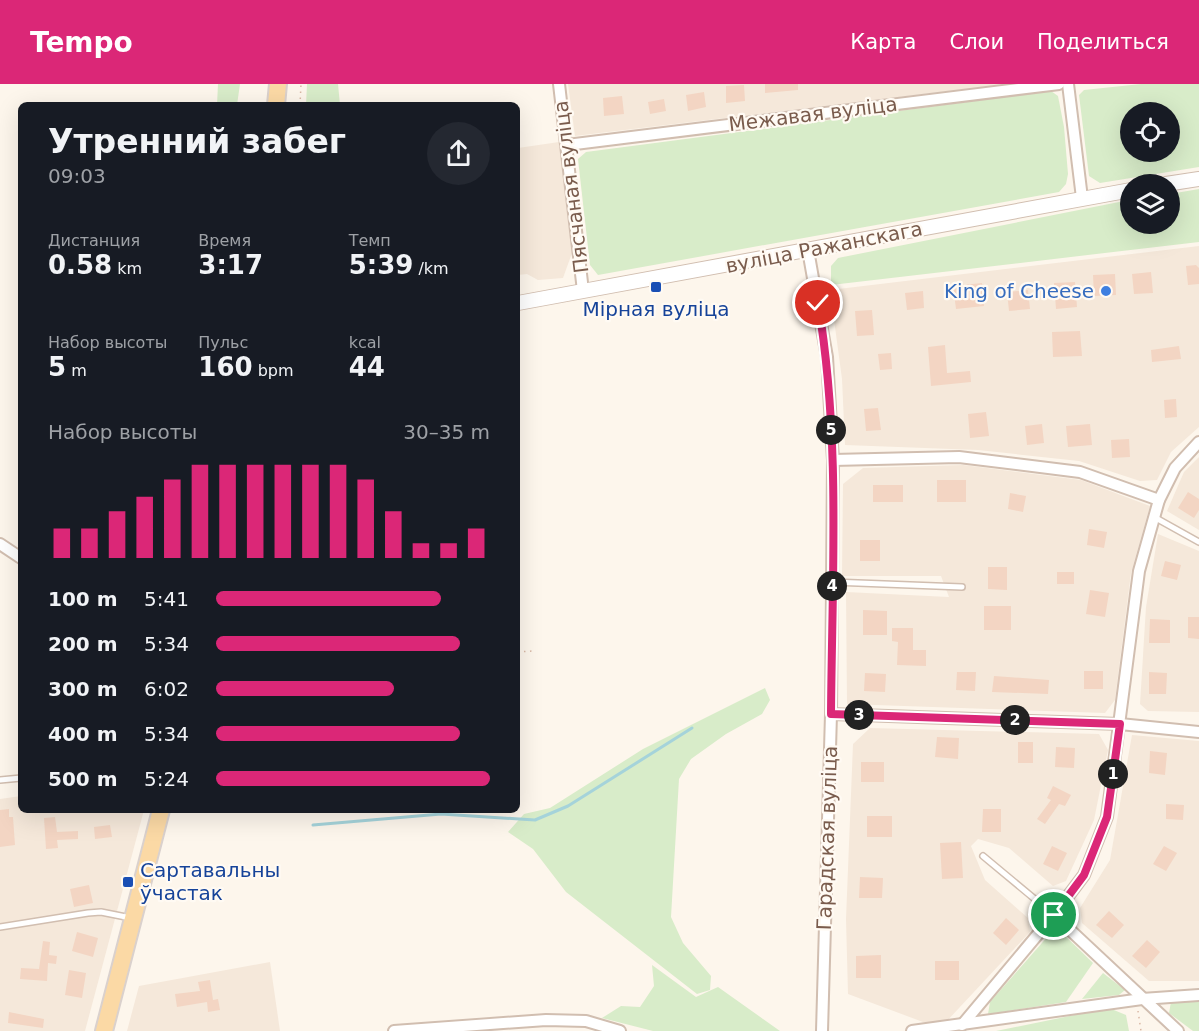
<!DOCTYPE html>
<html lang="ru">
<meta charset="utf-8">
<style>
body{margin:0;font-family:"DejaVu Sans",sans-serif;background:#242831;color:#f1f3f6;height:100vh;display:flex;flex-direction:column;font-size:22px;white-space:nowrap}
*{box-sizing:border-box;margin:0}
p{font-size:20px;color:#9ea1a6}
.icon{flex:none;width:33px;height:33px;fill:none;stroke:currentColor;stroke-width:2;stroke-linecap:round;stroke-linejoin:round}
.map{position:relative;flex:1;overflow:hidden}
.side{position:absolute;left:18px;top:18px;width:502px;height:711px;display:flex;flex-direction:column;background:#171b24;border-radius:9px;box-shadow:0 6px 24px #0002}
.side>*{flex:none}
.buttons{position:absolute;left:1120px;top:18px;display:grid;gap:12px}
.buttons a{display:grid;place-items:center;width:60px;height:60px;border-radius:50%;background:#171b24;box-shadow:0 6px 24px #0002;font-size:30px}
.pin{position:absolute;display:grid;place-items:center;width:51px;height:51px;color:#fff;margin:-26px;border:3px solid #fff;border-radius:50%;box-shadow:0 2px 6px #0007}
.km{position:absolute;width:30px;height:30px;margin:-15px;border-radius:50%;background:#222;color:#fff;font-size:16px;line-height:30px;text-align:center}
.round{display:grid;place-items:center;flex:none;width:63px;height:63px;border-radius:32px;background:#242831}
.overview{display:flex;align-items:center;justify-content:space-between;height:102px;padding:0 30px}
h1{font-size:33px;font-weight:800;line-height:45px}
.stats{display:grid;grid-template-columns:repeat(3,1fr);gap:9px;height:102px;padding:6px 30px}
.stats div{display:grid;align-content:center}
.stats b{font-size:26px;font-weight:800}
.stats small{font-size:16px;font-weight:400}
.stats p{font-size:16px}
.chart{height:168px;padding:12px 30px}
.chart p{display:flex;justify-content:space-between}
.chart svg{width:100%;height:108px;margin-top:6px;stroke:#db2777;stroke-width:6}
ul{padding:0 30px;list-style:none;font-size:20px}
li{display:grid;grid-template-columns:96px 72px 1fr;align-items:center;height:45px}
li i{height:15px;border-radius:8px;background:#db2777}
header{display:flex;align-items:center;gap:36px;box-sizing:border-box;height:84px;padding:0 30px;background:#db2777;color:#fff}
header strong{font-size:28px}
nav{display:flex;gap:33px;margin-inline-start:auto;font-size:21px}
.map>svg:first-child{display:block}
.residential{fill:#f5e8da}
.green{fill:#d8ecc9;fill-rule:evenodd}
.lines{fill:none;stroke-linecap:round;stroke-linejoin:round}
.stream{stroke:#a5d3da;stroke-width:3}
.building{fill:#f3d5c3}
.service-casing{stroke:#d1beb0;stroke-width:8}
.minor-casing{stroke:#d1beb0;stroke-width:14}
.tertiary-casing{stroke:#d1beb0;stroke-width:16}
.primary-casing{stroke:#dad1cd;stroke-width:20}
.path{stroke:#d9b8a5;stroke-width:1.5;stroke-dasharray:1.5 4.5;stroke-linecap:butt}
.service{stroke:#fff;stroke-width:5}
.minor{stroke:#fff;stroke-width:10}
.tertiary{stroke:#fff;stroke-width:14}
.primary{stroke:#fbd9a5;stroke-width:16}
.route-casing{stroke:#fff;stroke-width:12}
.route{stroke:#db2777;stroke-width:8}
.transit-dot{fill:#1a4fb4;stroke:#fffaf3;stroke-width:2}
.shop-dot{fill:#3f7fe0;stroke:#fffaf3;stroke-width:2}
.labels{text-anchor:middle;dominant-baseline:central;stroke-width:4.5;stroke-linejoin:round;paint-order:stroke}
.street-label{font-size:20px;fill:#7a5c4d;stroke:#fffaf3}
.shop-label{font-size:20px;fill:#366cbe;stroke:#fffaf3;text-anchor:end}
.transit-label{font-size:20px;fill:#164399;stroke:#fffaf3}
</style>
<header>
<strong>Tempo</strong>
<nav><a>Карта</a><a>Слои</a><a>Поделиться</a></nav>
</header>
<div class="map">
<svg width="1199" height="947" viewBox="0 0 1199 947">
<rect width="100%" height="100%" fill="#fdf6ec"/>
<!-- residential -->
<g class="residential">
<path d="M568,0H1007L575,52Z"/>
<path d="M559,58L572,169L563,194L538,196L527,190L518,191V64Z"/>
<path d="M1199,162V343L1171,368L1157,396L1140,397L1079,377L978,366L845,361L842,295L830,206Z"/>
<path d="M1199,373V446L1167,427L1184,388Z"/>
<path d="M963,381L1081,396L1150,422L1131,489L1115,616L1105,629L847,620L846,508L949,513L941,492H842L843,400L863,384Z"/>
<path d="M1158,450L1199,467V628L1148,627L1140,620L1146,523Z"/>
<path d="M870,644L1099,650L1108,666L1094,736L1066,797L1053,802L1009,764L978,755L971,762L985,796L1028,834L1030,848L946,938H923L848,910L846,835L853,660Z"/>
<path d="M1132,651L1199,657V897H1149L1082,839L1080,824L1110,776Z"/>
<path d="M21,712V726H144L85,947H0V715Z"/>
<path d="M270,878L280,947H127L139,902Z"/>
</g>
<!-- green -->
<g class="green">
<path d="M218,0H240L237,21H217Z"/>
<path d="M307,0H338L340,21H306Z"/>
<path d="M1141,0H1199V83L1100,99L1089,92L1079,11L1084,6ZM1131,28H1170V68H1131Z"/>
<path d="M1051,7L1058,12L1064,43L1068,90L1066,100L1059,108L598,191L590,181L578,75L586,68Z"/>
<path d="M1199,105V158L831,201V182L838,174L1124,117L1131,116V140H1170V110Z"/>
<path d="M765,604L770,616L762,630L726,650L691,675L679,695L671,833L683,859L711,892L710,906L697,910L566,808L533,765L508,748L524,730L550,724L643,665Z"/>
<path d="M1056,843L1093,879L1066,918L988,930L990,918Z"/>
<path d="M652,881L696,913L718,903L780,947H653L602,934L621,922L640,923L654,902Z"/>
<path d="M1103,889L1125,906L1119,911L1082,915Z"/>
<path d="M1199,916V947H1193L1169,929L1171,918Z"/>
<path d="M1109,924L1126,931L1129,947H996Z"/>
</g>
<g class="lines">
<!-- stream -->
<path class="stream" d="M313,741L441,730L535,736L568,722L692,644"/>
</g>
<!-- building -->
<g class="building">
<path d="M765,0H798V6L765,9Z"/>
<path d="M744,1L745,17L726,19V2Z"/>
<path d="M704,8L706,23L688,27L686,11Z"/>
<path d="M622,12L624,30L604,32L603,14Z"/>
<path d="M664,15L666,27L650,30L648,18Z"/>
<path d="M1196,181L1199,184V200L1188,201L1186,182Z"/>
<path d="M1151,188L1153,209L1134,210L1132,190Z"/>
<path d="M1115,190L1116,211L1094,212L1093,191Z"/>
<path d="M1075,198L1077,223L1056,225L1054,199Z"/>
<path d="M982,199L984,222L956,225L953,202Z"/>
<path d="M1028,206L1030,225L1009,227L1007,208Z"/>
<path d="M923,207L924,224L907,226L905,209Z"/>
<path d="M872,226L874,251L857,252L855,227Z"/>
<path d="M1080,247L1082,272L1053,273L1052,248Z"/>
<path d="M945,261L947,289L970,287L971,298L931,302L928,263Z"/>
<path d="M1179,262L1181,275L1152,278L1151,266Z"/>
<path d="M891,269L892,285L880,286L878,270Z"/>
<path d="M1176,315L1177,333L1165,334L1164,316Z"/>
<path d="M878,324L881,346L866,347L864,325Z"/>
<path d="M986,328L989,352L970,354L968,330Z"/>
<path d="M1042,340L1044,359L1027,361L1025,342Z"/>
<path d="M1090,340L1092,361L1068,363L1066,342Z"/>
<path d="M1129,355L1130,373L1112,374L1111,356Z"/>
<rect x="937" y="396" width="29" height="22"/>
<rect x="873" y="401" width="30" height="17"/>
<path d="M1188,408L1199,415V426L1194,434L1178,424Z"/>
<path d="M1010,409L1026,412L1023,428L1008,425Z"/>
<path d="M1089,445L1107,448L1104,464L1087,461Z"/>
<rect x="860" y="456" width="20" height="21"/>
<path d="M1165,477L1181,481L1177,496L1161,492Z"/>
<path d="M988,483H1007V506L988,505Z"/>
<rect x="1057" y="488" width="17" height="12"/>
<path d="M1090,506L1109,509L1105,533L1086,530Z"/>
<rect x="984" y="522" width="27" height="24"/>
<path d="M863,526L887,527V551H863Z"/>
<path d="M1188,533H1199V555L1188,554Z"/>
<path d="M1150,535L1170,536V559H1149Z"/>
<path d="M892,544H913V566H926V582L897,581L898,558L892,557Z"/>
<rect x="1084" y="587" width="19" height="18"/>
<path d="M957,588H976L975,607L956,606Z"/>
<path d="M1149,588L1167,589L1166,610H1149Z"/>
<path d="M865,589L886,590L885,608L864,607Z"/>
<path d="M994,592L1049,596L1048,610L992,608Z"/>
<path d="M937,653L959,654L958,675L935,673Z"/>
<rect x="1018" y="658" width="15" height="21"/>
<path d="M1056,663L1075,664L1074,684L1055,683Z"/>
<path d="M1150,667L1167,669L1165,691L1149,689Z"/>
<rect x="861" y="678" width="23" height="20"/>
<path d="M1053,702L1071,711L1065,722L1059,720L1045,740L1037,735L1051,716L1047,714Z"/>
<path d="M1166,720L1184,721L1183,736L1166,735Z"/>
<path d="M9,725V733H13L15,761L0,763V726Z"/>
<path d="M983,725H1001V748H982Z"/>
<rect x="867" y="732" width="25" height="21"/>
<path d="M55,733L57,748L78,747V755L57,756L58,764L46,765L44,734Z"/>
<path d="M110,741L112,753L95,755L94,743Z"/>
<path d="M961,758L963,794L942,795L940,759Z"/>
<path d="M1052,762L1067,769L1058,787L1043,780Z"/>
<path d="M1164,762L1177,769L1166,787L1153,780Z"/>
<path d="M860,793L883,794L882,814H859Z"/>
<path d="M89,801L93,819L74,823L70,805Z"/>
<path d="M1109,827L1124,841L1112,854L1096,841Z"/>
<path d="M1006,834L1019,846L1006,861L993,849Z"/>
<path d="M77,848L98,854L93,873L72,867Z"/>
<path d="M1147,856L1160,868L1146,884L1132,872Z"/>
<path d="M43,857L50,858L49,871L57,872L56,880L48,879L47,897L20,895L21,884L39,885Z"/>
<path d="M881,871V894H856V872Z"/>
<rect x="935" y="877" width="24" height="19"/>
<path d="M69,886L86,889L82,914L65,911Z"/>
<path d="M210,896L213,916L218,915L220,926L208,928L207,918L177,923L175,910L200,907L198,898Z"/>
<path d="M9,928L44,935L43,944L8,939Z"/>
</g>
<g class="lines">
<defs>
<g id="service">
<path d="M1154,433L1199,458"/>
<path d="M832,498L962,503"/>
<path d="M0,696L21,694"/>
<path d="M983,772L1054,831"/>
<path d="M0,843L88,829L101,828L131,834"/>
</g>
<g id="minor">
<path d="M559,0L583,207"/>
<path d="M1068,0L1082,114"/>
<path d="M567,61L1059,0"/>
<path d="M808,166L827,273L833,376L831,630L822,947"/>
<path d="M833,376L959,373L1080,388L1159,416"/>
<path d="M0,460L21,474"/>
<path d="M831,630L1120,640L1199,648"/>
<path d="M1054,831L1178,947"/>
<path d="M962,941L1054,831L1084,791L1107,733L1139,487L1159,416L1175,384L1199,358"/>
<path d="M394,947L546,936L586,937L620,947"/>
<path d="M912,947L1142,915L1199,911"/>
</g>
<g id="tertiary">
<path d="M1166,100L1199,95"/>
<path d="M518,219L1131,106"/>
</g>
<g id="primary">
<path d="M276,21L278,0"/>
<path d="M104,947L161,726"/>
</g>
</defs>
<!-- service casing -->
<use href="#service" class="service-casing"/>
<!-- minor casing -->
<use href="#minor" class="minor-casing"/>
<!-- tertiary casing -->
<use href="#tertiary" class="tertiary-casing"/>
<!-- primary casing -->
<use href="#primary" class="primary-casing"/>
<!-- path -->
<g class="path">
<path d="M300,21L301,0"/>
<path d="M518,568L533,567"/>
<path d="M1138,927L1141,947"/>
</g>
<!-- service -->
<use href="#service" class="service"/>
<!-- minor -->
<use href="#minor" class="minor"/>
<!-- tertiary -->
<use href="#tertiary" class="tertiary"/>
<!-- primary -->
<use href="#primary" class="primary"/>
</g>
<g class="lines">
<defs>
<path id="route" d="M818,219C841,354 832,493 831,630L1120,640L1107,733L1084,791L1054,831"/>
</defs>
<!-- route casing -->
<use href="#route" class="route-casing"/>
<!-- route -->
<use href="#route" class="route"/>
</g>
<!-- markers -->
<g class="transit-dot">
<rect x="650" y="197" width="12" height="12" rx="3"/>
<rect x="122" y="792" width="12" height="12" rx="3"/>
</g>
<circle class="shop-dot" cx="1106" cy="207" r="6"/>
<g class="labels">
<!-- street labels -->
<g class="street-label">
<text transform="translate(813 30) rotate(-7)">Межавая вуліца</text>
<text transform="translate(571 103) rotate(-97)">Пясчаная вуліца</text>
<text transform="translate(824 163) rotate(-11)">вуліца Ражанскага</text>
<text transform="translate(827 754) rotate(-88)">Гарадская вуліца</text>
</g>
<!-- shop labels -->
<g class="shop-label">
<text x="1094" y="207">King of Cheese</text>
</g>
<!-- transit labels -->
<g class="transit-label">
<text x="656" y="225">Мірная вуліца</text>
<text x="140" y="786" text-anchor="start">Сартавальны<tspan x="140" dy="23">ўчастак</tspan></text>
</g>
</g>
</svg>
<div class="buttons">
<a><svg class="icon" aria-label="locate" viewBox="0 0 24 24"><circle cx="12" cy="12" r="6"/><path d="M12 2v4M12 18v4M2 12h4M18 12h4"/></svg></a>
<a><svg class="icon" aria-label="layers" viewBox="0 0 24 24"><path d="M12 4l9 5-9 5-9-5zM3 14l9 5 9-5"/></svg></a>
</div>
<div class="pin" style="left:1054px;top:831px;background:#1e9e55"><svg class="icon" aria-label="arrive" viewBox="0 0 24 24"><path d="M6 21V4h12l-3 4 3 4H6"/></svg></div>
<div class="pin" style="left:818px;top:219px;background:#d93025"><svg class="icon" aria-label="check" viewBox="0 0 24 24"><path d="M5 12l5 5 9-10"/></svg></div>
<b class="km" style="left:1113px;top:690px">1</b>
<b class="km" style="left:1015px;top:636px">2</b>
<b class="km" style="left:859px;top:631px">3</b>
<b class="km" style="left:832px;top:502px">4</b>
<b class="km" style="left:831px;top:346px">5</b>
<section class="side">
<div class="overview"><div><h1>Утренний забег</h1><p>09:03</p></div><a class="round"><svg class="icon" aria-label="share" viewBox="0 0 24 24"><path d="M12 15V3M7 8l5-5 5 5M5 13v7h14v-7"/></svg></a></div>
<div class="stats">
<div><p>Дистанция</p><b>0.58<small> km</small></b></div>
<div><p>Время</p><b>3:17</b></div>
<div><p>Темп</p><b>5:39<small> /km</small></b></div>
</div>
<div class="stats">
<div><p>Набор высоты</p><b>5<small> m</small></b></div>
<div><p>Пульс</p><b>160<small> bpm</small></b></div>
<div><p>kcal</p><b>44</b></div>
</div>
<div class="chart"><p><span>Набор высоты</span>30–35 m</p>
<svg viewBox="0 0 160 44" preserveAspectRatio="none"><path d="M5 44V32M15 44V32M25 44V25M35 44V19M45 44V12M55 44V6M65 44V6M75 44V6M85 44V6M95 44V6M105 44V6M115 44V12M125 44V25M135 44V38M145 44V38M155 44V32"/></svg>
</div>
<ul>
<li><b>100 m</b>5:41<i style="width:82%"></i></li>
<li><b>200 m</b>5:34<i style="width:89%"></i></li>
<li><b>300 m</b>6:02<i style="width:65%"></i></li>
<li><b>400 m</b>5:34<i style="width:89%"></i></li>
<li><b>500 m</b>5:24<i style="width:100%"></i></li>
</ul>
</section>
</div>
